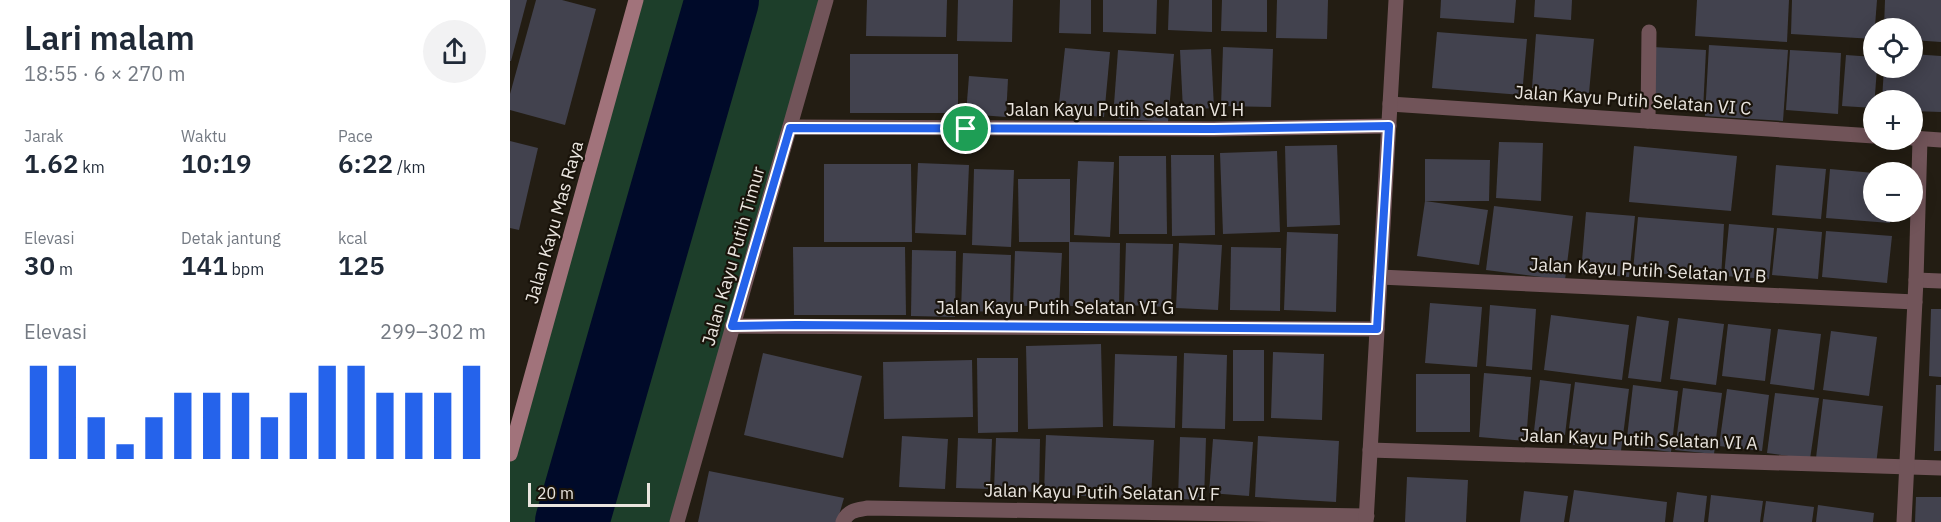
<!DOCTYPE html>
<html lang="id">
<meta charset="utf-8">
<style>
body{margin:0;font-family:"IBM Plex Sans",sans-serif;background:#f2f2f3;color:#1f2937;height:100vh;display:flex;flex-direction:column;font-size:22px;white-space:nowrap}
*{box-sizing:border-box;margin:0}
p{font-size:20px;color:#747a83}
.icon{flex:none;width:33px;height:33px;fill:none;stroke:currentColor;stroke-width:2;stroke-linecap:round;stroke-linejoin:round}
.map{position:relative;flex:1;overflow:hidden}
.panel{display:flex;flex-direction:column;background:#fff;width:510px}
.panel>*{flex:none}
.fabs{position:absolute;left:1353px;top:18px;display:grid;gap:12px}
.fabs a{display:grid;place-items:center;width:60px;height:60px;border-radius:50%;background:#fff;box-shadow:0 3px 15px #0003;font-size:30px}
.scale{position:absolute;left:18px;bottom:15px;width:122px;box-sizing:border-box;padding-left:6px;border:3px solid #eae5df;border-top:0;font-size:16px;line-height:21px;white-space:nowrap;color:#eae5df;-webkit-text-stroke:4px #19130a;paint-order:stroke}
.pin{position:absolute;display:grid;place-items:center;width:51px;height:51px;color:#fff;margin:-26px;border:3px solid #fff;border-radius:50%;box-shadow:0 2px 6px #0007}
.round{display:grid;place-items:center;flex:none;width:63px;height:63px;border-radius:32px;background:#f2f2f3}
.overview{display:flex;align-items:center;justify-content:space-between;height:102px;padding:0 24px}
h1{font-size:33px;font-weight:600;line-height:45px}
.metrics{display:grid;grid-template-columns:repeat(3,1fr);gap:9px;height:102px;padding:6px 24px}
.metrics div{display:grid;align-content:center}
.metrics b{font-size:26px;font-weight:600}
.metrics small{font-size:16px;font-weight:400}
.metrics p{font-size:16px}
.chart{height:168px;padding:12px 24px}
.chart p{display:flex;justify-content:space-between}
.chart svg{width:100%;height:108px;margin-top:6px;stroke:#2563eb;stroke-width:6}
main{display:flex;flex:1;min-height:0}
.map>svg:first-child{display:block}
.green{fill:#1d3e2a}
.lines{fill:none;stroke-linecap:round;stroke-linejoin:round}
.river{stroke:#000a29;stroke-width:74}
.building{fill:#42424e}
.street{stroke:#715459;stroke-width:15}
.secondary{stroke:#a1737b;stroke-width:15}
.route-casing{stroke:#fff;stroke-width:12}
.route{stroke:#2563eb;stroke-width:8}
.labels{text-anchor:middle;dominant-baseline:central;stroke-width:4.5;stroke-linejoin:round;paint-order:stroke}
.street-label{font-size:18px;fill:#eae5df;stroke:#19130a}
</style>
<main>
<section class="panel">
<div class="overview"><div><h1>Lari malam</h1><p>18:55 · 6 × 270 m</p></div><a class="round"><svg class="icon" aria-label="share" viewBox="0 0 24 24"><path d="M12 15V3M7 8l5-5 5 5M5 13v7h14v-7"/></svg></a></div>
<div class="metrics">
<div><p>Jarak</p><b>1.62<small> km</small></b></div>
<div><p>Waktu</p><b>10:19</b></div>
<div><p>Pace</p><b>6:22<small> /km</small></b></div>
</div>
<div class="metrics">
<div><p>Elevasi</p><b>30<small> m</small></b></div>
<div><p>Detak jantung</p><b>141<small> bpm</small></b></div>
<div><p>kcal</p><b>125</b></div>
</div>
<div class="chart"><p><span>Elevasi</span>299–302 m</p>
<svg viewBox="0 0 160 44" preserveAspectRatio="none"><path d="M5 44V6M15 44V6M25 44V27M35 44V38M45 44V27M55 44V17M65 44V17M75 44V17M85 44V27M95 44V17M105 44V6M115 44V6M125 44V17M135 44V17M145 44V17M155 44V6"/></svg>
</div>
</section>
<div class="map">
<svg width="1431" height="522" viewBox="0 0 1431 522">
<rect width="100%" height="100%" fill="#231d13"/>
<!-- green -->
<path class="green" d="M124,0H316L167,522H0V455Z"/>
<g class="lines">
<!-- river -->
<path class="river" d="M62,522L212,0"/>
</g>
<!-- building -->
<g class="building">
<path d="M0,0H17L1,61H0Z"/>
<path d="M26,0H52L86,9L55,125L0,110V94Z"/>
<path d="M357,0H437L436,37L356,36Z"/>
<path d="M448,0H503L502,42L447,41Z"/>
<path d="M550,0H581V34L549,33Z"/>
<path d="M593,0H647L646,34L593,32Z"/>
<path d="M659,0H702V32L658,30Z"/>
<path d="M712,0H757V32L711,31Z"/>
<path d="M767,0H818L817,39L766,38Z"/>
<path d="M931,0H1006L1004,23L930,18Z"/>
<path d="M1025,0H1062L1061,20L1024,17Z"/>
<path d="M1187,0H1279L1277,42L1185,36Z"/>
<path d="M1282,0H1367L1364,39L1281,34Z"/>
<path d="M1375,0H1431V42L1402,40V28H1374Z"/>
<path d="M927,32L1017,39L1012,95L922,88Z"/>
<path d="M1026,34L1084,39L1079,93L1022,88Z"/>
<path d="M1199,45L1278,50L1273,121L1195,116Z"/>
<path d="M713,47L763,49L761,107L711,106Z"/>
<path d="M1143,47L1196,50L1193,111L1140,108Z"/>
<path d="M555,48L600,52L594,117L548,113Z"/>
<path d="M701,49L704,108L673,110L670,50Z"/>
<path d="M608,50L664,54L658,122L603,118Z"/>
<path d="M1280,50L1331,53L1328,114L1276,110Z"/>
<rect x="340" y="54" width="108" height="59"/>
<path d="M1402,54L1431,56V112L1402,111V100H1372L1374,68H1402Z"/>
<path d="M1336,55L1364,57V68H1367L1364,108L1332,106Z"/>
<path d="M459,76L498,79L496,117L456,114Z"/>
<path d="M0,141L28,148L9,230L0,228Z"/>
<path d="M989,142L1033,143L1031,201L986,198Z"/>
<path d="M827,145L830,225L777,227L775,146Z"/>
<path d="M1124,146L1227,156L1221,211L1119,202Z"/>
<path d="M767,151L770,232L713,234L710,153Z"/>
<path d="M661,155H704L705,235L662,236Z"/>
<path d="M609,156H656L657,234H609Z"/>
<path d="M915,159L980,160L979,201H915Z"/>
<path d="M568,161L604,162L600,237L564,235Z"/>
<path d="M408,163L459,165L456,235L405,233Z"/>
<path d="M314,164H401L402,242H314Z"/>
<path d="M1266,165L1316,169L1311,219L1262,215Z"/>
<path d="M464,169L504,170L501,247L462,245Z"/>
<path d="M1320,169L1364,173V212H1381L1380,223L1316,218Z"/>
<path d="M508,179H560V242H509Z"/>
<path d="M915,201L978,210L969,265L907,256Z"/>
<path d="M984,206L1063,216L1055,280L976,270Z"/>
<path d="M1076,212L1125,216L1119,277L1071,273Z"/>
<path d="M1128,217L1214,224L1211,279L1123,271Z"/>
<path d="M1219,224L1264,228L1259,279L1214,276Z"/>
<path d="M1267,228L1312,232L1308,279L1262,275Z"/>
<path d="M1316,231L1382,236L1377,283L1312,277Z"/>
<path d="M777,232L828,234L826,312L774,310Z"/>
<path d="M559,242L610,243L609,307L559,306Z"/>
<path d="M616,243L663,244L661,307L614,305Z"/>
<path d="M669,243L712,245L708,310L666,308Z"/>
<path d="M283,247H395L396,315H284Z"/>
<path d="M721,247L771,248L770,311L720,310Z"/>
<path d="M402,250L446,251L445,317L401,316Z"/>
<path d="M505,251L552,253L549,308L503,305Z"/>
<path d="M453,253L501,255L500,312L451,311Z"/>
<path d="M920,303L972,307L967,367L915,363Z"/>
<path d="M980,305L1026,309L1022,370L976,366Z"/>
<path d="M1421,309H1431V377L1419,376Z"/>
<path d="M1041,315L1119,325L1112,380L1034,370Z"/>
<path d="M1127,316L1159,321L1151,382L1118,378Z"/>
<path d="M1168,318L1214,324L1206,385L1160,379Z"/>
<path d="M1218,324L1261,329L1255,381L1212,376Z"/>
<path d="M1268,329L1311,334L1304,390L1260,384Z"/>
<path d="M1321,331L1367,337L1359,396L1313,390Z"/>
<path d="M591,344L593,427L518,429L516,346Z"/>
<rect x="723" y="350" width="31" height="71"/>
<path d="M763,352L814,354L812,420L761,418Z"/>
<path d="M253,353L352,376L333,458L234,435Z"/>
<path d="M674,353L717,355L715,429L672,428Z"/>
<path d="M605,354L667,356L665,428L603,426Z"/>
<path d="M467,358H508V432L468,433Z"/>
<path d="M462,360L463,417L374,419L373,362Z"/>
<path d="M974,373L1021,377L1016,441L969,437Z"/>
<rect x="906" y="374" width="54" height="58"/>
<path d="M1030,380L1061,384L1055,435L1024,431Z"/>
<path d="M1065,382L1119,389L1111,451L1057,444Z"/>
<path d="M1123,385L1168,391L1161,452L1116,446Z"/>
<path d="M1426,385H1431V451H1424Z"/>
<path d="M1173,388L1212,393L1204,454L1165,450Z"/>
<path d="M1217,389L1259,395L1252,451L1209,446Z"/>
<path d="M1265,393L1309,398L1300,459L1257,453Z"/>
<path d="M1313,399L1373,406L1366,465L1306,458Z"/>
<path d="M536,435L644,440L641,499L534,494Z"/>
<path d="M392,436L438,439L435,489L389,487Z"/>
<path d="M748,436L829,441L826,502L745,497Z"/>
<path d="M670,437L696,438L694,500L668,499Z"/>
<path d="M448,438L482,439L480,489L446,488Z"/>
<path d="M486,438L530,439L529,492L484,490Z"/>
<path d="M703,439L743,442L739,496L699,493Z"/>
<path d="M199,471L334,498L327,522H188Z"/>
<path d="M897,477L958,480L956,522H895Z"/>
<path d="M1064,490L1157,502L1155,522H1059Z"/>
<path d="M1014,491L1058,496L1054,522H1010Z"/>
<path d="M1167,492L1197,496L1194,522H1163Z"/>
<path d="M1201,495L1253,501L1250,522H1198Z"/>
<path d="M1406,497H1431V522H1405Z"/>
<path d="M1256,501L1304,507L1302,522H1253Z"/>
<path d="M1308,505L1364,513L1363,522H1306Z"/>
</g>
<g class="lines">
<!-- street -->
<g class="street">
<path d="M880,104L1364,136"/>
<path d="M1138,121L1139,32"/>
<path d="M280,127L703,129L879,126"/>
<path d="M1402,138L1431,140"/>
<path d="M870,277L1405,302"/>
<path d="M1406,280L1431,281"/>
<path d="M222,326L867,329"/>
<path d="M860,450L1431,468"/>
<path d="M167,522L316,0"/>
<path d="M333,522C338,510 347,510 358,508L857,516"/>
<path d="M856,522L886,0"/>
<path d="M1394,522L1406,280L1410,139"/>
</g>
<!-- secondary -->
<path class="secondary" d="M0,454L126,0"/>
</g>
<g class="lines">
<defs>
<path id="route" d="M879,126L867,329L286,325L222,326L280,128L703,129Z"/>
</defs>
<!-- route casing -->
<use href="#route" class="route-casing"/>
<!-- route -->
<use href="#route" class="route"/>
</g>
<g class="labels">
<!-- street labels -->
<g class="street-label">
<text transform="translate(1123 100) rotate(4)">Jalan Kayu Putih Selatan VI C</text>
<text x="615" y="109">Jalan Kayu Putih Selatan VI H</text>
<text transform="translate(44 222) rotate(-74)">Jalan Kayu Mas Raya</text>
<text transform="translate(223 256) rotate(-74)">Jalan Kayu Putih Timur</text>
<text transform="translate(1138 270) rotate(3)">Jalan Kayu Putih Selatan VI B</text>
<text x="545" y="307">Jalan Kayu Putih Selatan VI G</text>
<text transform="translate(1129 439) rotate(2)">Jalan Kayu Putih Selatan VI A</text>
<text transform="translate(592 492) rotate(1)">Jalan Kayu Putih Selatan VI F</text>
</g>
</g>
</svg>
<div class="fabs">
<a><svg class="icon" aria-label="locate" viewBox="0 0 24 24"><circle cx="12" cy="12" r="6"/><path d="M12 2v4M12 18v4M2 12h4M18 12h4"/></svg></a>
<a>+</a>
<a>−</a>
</div>
<div class="scale">20 m</div>
<div class="pin" style="left:456px;top:129px;background:#1e9e55"><svg class="icon" aria-label="arrive" viewBox="0 0 24 24"><path d="M6 21V4h12l-3 4 3 4H6"/></svg></div>
</div>
</main>
